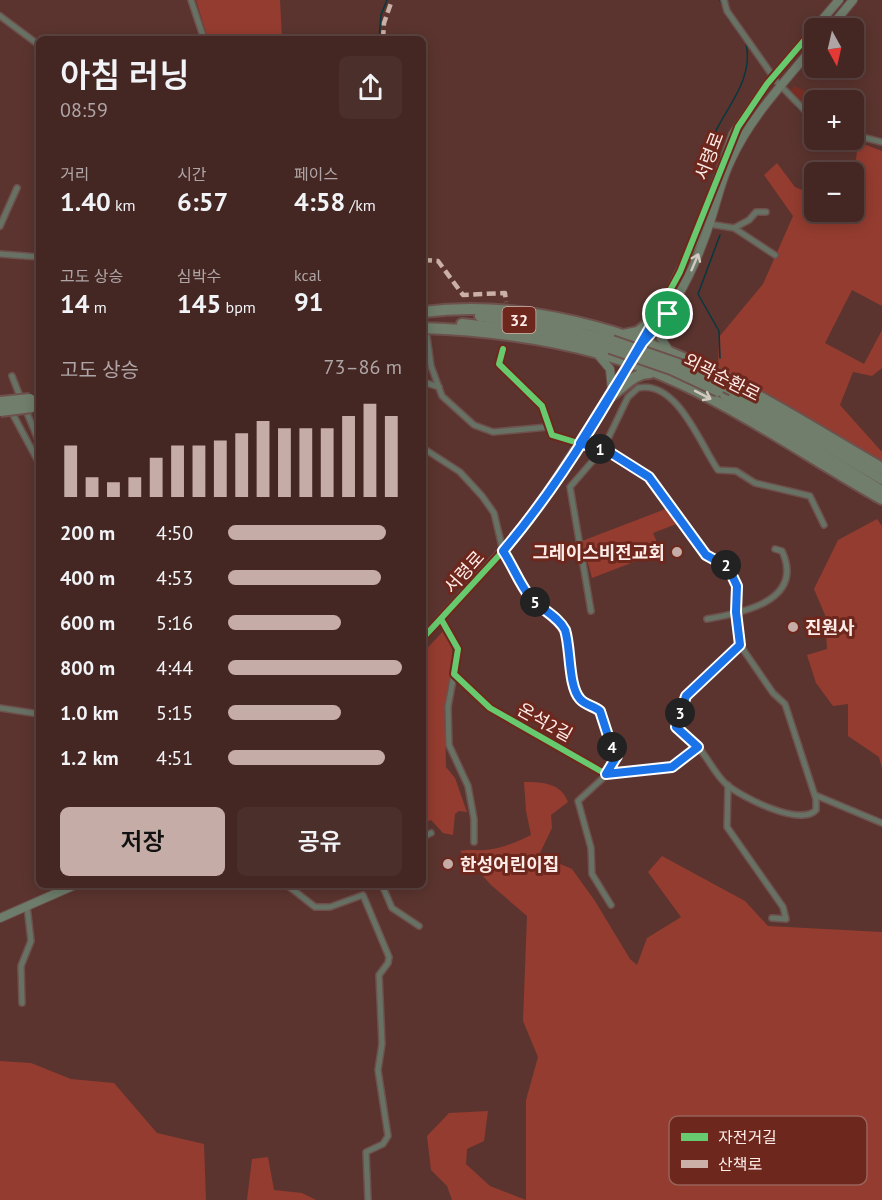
<!DOCTYPE html>
<html lang="ko">
<meta charset="utf-8">
<style>
body{margin:0;font-family:"PT Sans","Noto Sans KR",sans-serif;background:#4b2f2b;color:#f1f3f6;height:100vh;display:flex;flex-direction:column;font-size:22px;white-space:nowrap}
*{box-sizing:border-box;margin:0}
p{font-size:20px;color:#afa5a6}
.icon{flex:none;width:33px;height:33px;fill:none;stroke:currentColor;stroke-width:2;stroke-linecap:round;stroke-linejoin:round}
.map{position:relative;flex:1;overflow:hidden}
.sheet{position:absolute;left:36px;top:36px;width:390px;height:852px;display:flex;flex-direction:column;background:#442723;border-radius:9px;box-shadow:0 3px 15px #0003,0 0 0 2px #5c4441}
.sheet>*{flex:none}
.needle{width:39px;rotate:172deg}
.tools{position:absolute;left:804px;top:18px;display:grid;gap:12px}
.tools a{display:grid;place-items:center;width:60px;height:60px;border-radius:9px;background:#442723;box-shadow:0 3px 15px #0003,0 0 0 2px #5c4441;font-size:30px}
.pin{position:absolute;display:grid;place-items:center;width:51px;height:51px;color:#fff;margin:-26px;border:3px solid #fff;border-radius:50%;box-shadow:0 2px 6px #0007}
.km{position:absolute;width:30px;height:30px;margin:-15px;border-radius:50%;background:#222;color:#fff;font-size:16px;line-height:30px;text-align:center}
.round{display:grid;place-items:center;flex:none;width:63px;height:63px;border-radius:9px;background:#4b2f2b}
.head{display:flex;align-items:center;justify-content:space-between;height:102px;padding:0 24px}
h1{font-size:33px;font-weight:600;line-height:45px}
.metrics{display:grid;grid-template-columns:repeat(3,1fr);gap:9px;height:102px;padding:6px 24px}
.metrics div{display:grid;align-content:center}
.metrics b{font-size:26px;font-weight:600}
.metrics small{font-size:16px;font-weight:400}
.metrics p{font-size:16px}
.chart{height:168px;padding:12px 24px}
.chart p{display:flex;justify-content:space-between}
.chart svg{width:100%;height:108px;margin-top:6px;stroke:#c5aca7;stroke-width:6}
.primary-button{display:flex;gap:12px;margin-top:auto;padding:12px 24px}
.primary-button a{flex:1;height:69px;border-radius:9px;background:#c5aca7;color:#111;font-size:24px;font-weight:600;line-height:69px;text-align:center}
.primary-button a+a{background:#4b2f2b;color:#f1f3f6}
ul{padding:0 24px;list-style:none;font-size:20px}
li{display:grid;grid-template-columns:96px 72px 1fr;align-items:center;height:45px}
li i{height:15px;border-radius:8px;background:#c5aca7}
.map>svg:first-child{display:block}
.built{fill:#782e24}
.green{fill:#943c2f}
.lines{fill:none;stroke-linecap:round;stroke-linejoin:round}
.stream{stroke:#08373e;stroke-width:1.5}
.street-casing{stroke:#6e504c;stroke-width:8}
.secondary-casing{stroke:#6e504c;stroke-width:10}
.highway-casing{stroke:#6e504c;stroke-width:14}
.street{stroke:#677265;stroke-width:5}
.secondary{stroke:#6d7c6b;stroke-width:8}
.highway{stroke:#707e6b;stroke-width:10}
.highway-bridge-casing{stroke:#6e504c;stroke-width:14;stroke-linecap:butt}
.highway-bridge{stroke:#707e6b;stroke-width:10}
.quiet{stroke:#cab0a6;stroke-width:4.5;stroke-dasharray:9 4.5;stroke-linecap:butt}
.cycleway-casing{stroke:#6d271d;stroke-width:10}
.cycleway{stroke:#67ca6e;stroke-width:6}
.oneway{stroke:#d2cac2}
.oneway2{stroke:#d3cbc2}
.route-casing{stroke:#fff;stroke-width:12}
.route{stroke:#1a73e8;stroke-width:8}
.poi-dot{fill:#c5aca7;stroke:#6d271d;stroke-width:2}
.labels{text-anchor:middle;dominant-baseline:central;stroke-width:6;stroke-linejoin:round;paint-order:stroke}
.shield{fill:#6d271d;stroke:#d2b1ab;stroke-width:1.5}
.shield-label{font-size:16px;font-weight:bold;fill:#feece8}
.street-label{font-size:18px;fill:#feece8;stroke:#6d271d}
.poi-label{font-size:18px;font-weight:bold;fill:#feece8;stroke:#6d271d;text-anchor:start}
.key{fill:#6d271d;stroke:#98625a;stroke-width:1.5}
.key-label{font-size:16px;fill:#feece8}
</style>
<div class="map">
<svg width="882" height="1200" viewBox="0 0 882 1200">
<rect width="100%" height="100%" fill="#5b342f"/>
<!-- built -->
<path class="built" d="M794,86L813,94L818,87L839,100H814V120L789,94Z"/>
<!-- green -->
<g class="green">
<path d="M196,0H280L282,39H208Z"/>
<path d="M858,142L882,151V306L852,290L825,343L864,364L882,330V368L872,376L853,372L840,405L882,452V465L718,368L719,337L763,284L793,216L764,175L777,163L795,187L814,195V212H854V178Z"/>
<path d="M668,508L679,523L653,533L661,552L640,560L632,541L639,560L592,578L582,541Z"/>
<path d="M877,519L882,526V768L879,757L848,736V704L833,706L816,683L807,655L827,649L825,615L814,589L838,540Z"/>
<path d="M444,630L452,646L453,660L445,713L446,767L455,778L467,812L459,811L455,814L453,835L443,833L431,820L423,823V653Z"/>
<path d="M524,782C543,782 561,783 568,802L551,815L552,828L539,855L572,869L595,901L630,959L637,965L647,938L681,917L648,872L662,856L745,901L768,926L882,932V1200H526V1100L538,1057L523,1021L527,916L491,885L460,851C469,849 476,851 485,850C501,849 517,842 531,835L526,811Z"/>
<path d="M0,1061L31,1063L71,1079L114,1083L157,1133L204,1144L206,1200H0Z"/>
<path d="M488,1111L484,1141L467,1149L466,1164L490,1186L526,1200H452L447,1186L431,1170L427,1136L449,1113Z"/>
<path d="M268,1157L274,1190L302,1193L316,1200H247L252,1159Z"/>
</g>
<g class="lines">
<!-- stream -->
<g class="stream">
<path d="M720,0L729,20"/>
<path d="M737,31L752,51"/>
<path d="M379,39L381,15L387,0"/>
<path d="M796,107L809,118"/>
<path d="M710,163C702,125 757,93 746,43"/>
<path d="M720,358L719,331L698,294L720,235"/>
</g>
<defs>
<g id="street">
<path d="M191,0L204,39"/>
<path d="M724,0L727,11L777,82L814,120"/>
<path d="M0,16L39,45"/>
<path d="M854,135L882,142"/>
<path d="M709,224L734,228L775,255"/>
<path d="M0,226L17,188"/>
<path d="M734,228L749,220L756,212H766"/>
<path d="M0,254L39,257"/>
<path d="M427,337L431,366L442,396L474,425L493,432L548,427"/>
<path d="M12,376L21,399"/>
<path d="M423,382L439,387"/>
<path d="M25,408L39,442"/>
<path d="M10,409L39,463"/>
<path d="M423,448L460,472L482,496L494,513L503,551L525,591L537,605L562,624L565,630L570,672L578,697L600,711L617,758L603,778L578,801L591,848L592,874L611,905"/>
<path d="M591,611L570,487L603,449L628,397L638,388C677,379 701,446 718,470L736,471L755,483L810,496L824,525"/>
<path d="M441,619L458,649L454,674L490,708L604,773L672,767L698,747L677,727L686,696L740,645L736,612L737,587L732,573L722,563L706,555L651,479L611,453L552,435L542,406L499,364L503,349"/>
<path d="M707,619C742,613 805,601 782,551L775,549"/>
<path d="M454,674L448,707L449,745L468,786L474,819V842"/>
<path d="M0,708L39,714"/>
<path d="M698,747C708,758 715,774 726,784C741,797 800,827 816,810V799L785,704L773,693L740,645"/>
<path d="M728,785L727,827L783,907L786,919L772,918"/>
<path d="M815,795L882,823"/>
<path d="M423,837L431,833"/>
<path d="M287,885L315,907H330L363,895L389,957L388,963L379,975L382,1044L378,1070L388,1136L383,1144L366,1152L368,1200"/>
<path d="M382,885L392,908L419,926"/>
<path d="M22,1003L21,966L31,941L27,906"/>
</g>
<g id="secondary">
<path d="M815,28L839,0"/>
<path d="M830,28L853,0"/>
<path d="M666,318L661,338L669,351"/>
<path d="M652,332C681,299 699,258 712,216C718,197 722,178 731,160C751,116 784,83 814,46"/>
<path d="M642,345L694,243L733,134L767,84L814,29"/>
<path d="M599,356L610,369L612,390"/>
<path d="M423,638L529,521L632,360"/>
<path d="M0,918L75,885"/>
</g>
<g id="highway">
<path d="M423,312C523,299 631,330 719,375C775,403 828,437 882,468"/>
<path d="M480,316L559,327L612,341"/>
<path d="M462,324L545,333L610,348"/>
<path d="M423,328C509,331 602,346 680,383C750,416 815,461 882,499"/>
<path d="M623,335L638,332L655,318"/>
<path d="M732,390L882,479"/>
<path d="M725,395L882,491"/>
<path d="M610,396C624,388 633,373 650,373"/>
</g>
</defs>
<!-- street casing -->
<use href="#street" class="street-casing"/>
<!-- secondary casing -->
<use href="#secondary" class="secondary-casing"/>
<!-- highway casing -->
<use href="#highway" class="highway-casing"/>
<!-- street -->
<use href="#street" class="street"/>
<!-- secondary -->
<use href="#secondary" class="secondary"/>
<!-- highway -->
<use href="#highway" class="highway"/>
<defs>
<g id="highway-bridge">
<path d="M612,341L678,364L732,390"/>
<path d="M610,348L671,369L718,391"/>
<path d="M0,402L30,399"/>
<path d="M0,411L32,407"/>
</g>
</defs>
<!-- highway-bridge casing -->
<use href="#highway-bridge" class="highway-bridge-casing"/>
<!-- highway-bridge -->
<use href="#highway-bridge" class="highway-bridge"/>
<!-- quiet -->
<g class="quiet">
<path d="M383,39L384,23L392,0"/>
<path d="M423,260L438,261L463,295L505,293L506,302"/>
</g>
<defs>
<g id="cycleway">
<path d="M441,619L458,649L454,674L490,708L604,773L672,767L698,747L677,727L686,696L740,645L736,612L737,587L732,573L722,563L706,555L651,479L611,453L552,435L542,406L499,364L503,349"/>
<path d="M423,638L503,551L547,496L630,364L680,272L738,127L767,84L814,29"/>
</g>
</defs>
<!-- cycleway casing -->
<use href="#cycleway" class="cycleway-casing"/>
<!-- cycleway -->
<use href="#cycleway" class="cycleway"/>
</g>
<!-- one-way arrows -->
<defs><path id="oneway-shaft" d="M-6 0H5M1.5-3L5.5 0L1.5 3" fill="none" stroke-width="1.6" stroke-linecap="round" stroke-linejoin="round" transform="scale(1.5)"/></defs>
<use class="oneway" href="#oneway-shaft" transform="translate(695 262) rotate(-67)"/>
<use class="oneway2" href="#oneway-shaft" transform="translate(703 395) rotate(27)"/>
<g class="lines">
<defs>
<path id="route" d="M668,314L643,342L580,443L611,453L649,477L706,555L728,567L737,586L736,612L740,645L686,696L676,727L698,747L672,767L606,774L617,756L611,745L600,711C594,706 585,705 580,699C568,686 571,648 565,630C558,616 540,609 530,597C519,583 513,566 503,551C565,478 613,393 660,310L668,314"/>
</defs>
<!-- route casing -->
<use href="#route" class="route-casing"/>
<!-- route -->
<use href="#route" class="route"/>
</g>
<!-- markers -->
<g class="poi-dot">
<circle cx="677" cy="552" r="6"/>
<circle cx="793" cy="627" r="6"/>
<circle cx="448" cy="864" r="6"/>
</g>
<g class="labels">
<!-- shield labels -->
<rect class="shield" x="502.5" y="307" width="33" height="26" rx="4.5"/>
<g class="shield-label">
<text x="519" y="320">32</text>
</g>
<!-- street labels -->
<g class="street-label">
<text transform="translate(709 156) rotate(-69)">서령로</text>
<text transform="translate(722 377) rotate(27)">외곽순환로</text>
<text transform="translate(464 572) rotate(-48)">서령로</text>
<text transform="translate(545 722) rotate(29)">온석2길</text>
</g>
<!-- poi labels -->
<g class="poi-label">
<text x="665" y="552" text-anchor="end">그레이스비전교회</text>
<text x="805" y="627">진원사</text>
<text x="460" y="864">한성어린이집</text>
</g>
</g>
<!-- legend -->
<rect x="669" y="1116" width="198" height="69" rx="9" class="key"/>
<rect x="681" y="1133" width="27" height="8" fill="#67ca6e"/>
<rect x="681" y="1160" width="27" height="8" fill="#cab0a6"/>
<g class="key-label">
<text x="718" y="1143">자전거길</text>
<text x="718" y="1170">산책로</text>
</g>
</svg>
<div class="tools">
<a><svg class="needle" viewBox="-14 -14 28 28"><path d="M0-13l5 13h-10z" fill="#e53935"/><path d="M0 13l5-13h-10z" fill="#afa5a6"/></svg></a>
<a>+</a>
<a>−</a>
</div>
<div class="pin" style="left:668px;top:314px;background:#1e9e55"><svg class="icon" aria-label="arrive" viewBox="0 0 24 24"><path d="M6 21V4h12l-3 4 3 4H6"/></svg></div>
<b class="km" style="left:600px;top:449px">1</b>
<b class="km" style="left:726px;top:565px">2</b>
<b class="km" style="left:680px;top:713px">3</b>
<b class="km" style="left:612px;top:747px">4</b>
<b class="km" style="left:535px;top:602px">5</b>
<section class="sheet">
<div class="head"><div><h1>아침 러닝</h1><p>08:59</p></div><a class="round"><svg class="icon" aria-label="share" viewBox="0 0 24 24"><path d="M12 15V3M7 8l5-5 5 5M5 13v7h14v-7"/></svg></a></div>
<div class="metrics">
<div><p>거리</p><b>1.40<small> km</small></b></div>
<div><p>시간</p><b>6:57</b></div>
<div><p>페이스</p><b>4:58<small> /km</small></b></div>
</div>
<div class="metrics">
<div><p>고도 상승</p><b>14<small> m</small></b></div>
<div><p>심박수</p><b>145<small> bpm</small></b></div>
<div><p>kcal</p><b>91</b></div>
</div>
<div class="chart"><p><span>고도 상승</span>73–86 m</p>
<svg viewBox="0 0 160 44" preserveAspectRatio="none"><path d="M5 44V23M15 44V36M25 44V38M35 44V36M45 44V28M55 44V23M65 44V23M75 44V21M85 44V18M95 44V13M105 44V16M115 44V16M125 44V16M135 44V11M145 44V6M155 44V11"/></svg>
</div>
<ul>
<li><b>200 m</b>4:50<i style="width:91%"></i></li>
<li><b>400 m</b>4:53<i style="width:88%"></i></li>
<li><b>600 m</b>5:16<i style="width:65%"></i></li>
<li><b>800 m</b>4:44<i style="width:100%"></i></li>
<li><b>1.0 km</b>5:15<i style="width:65%"></i></li>
<li><b>1.2 km</b>4:51<i style="width:90%"></i></li>
</ul>
<div class="primary-button"><a>저장</a><a>공유</a></div>
</section>
</div>
